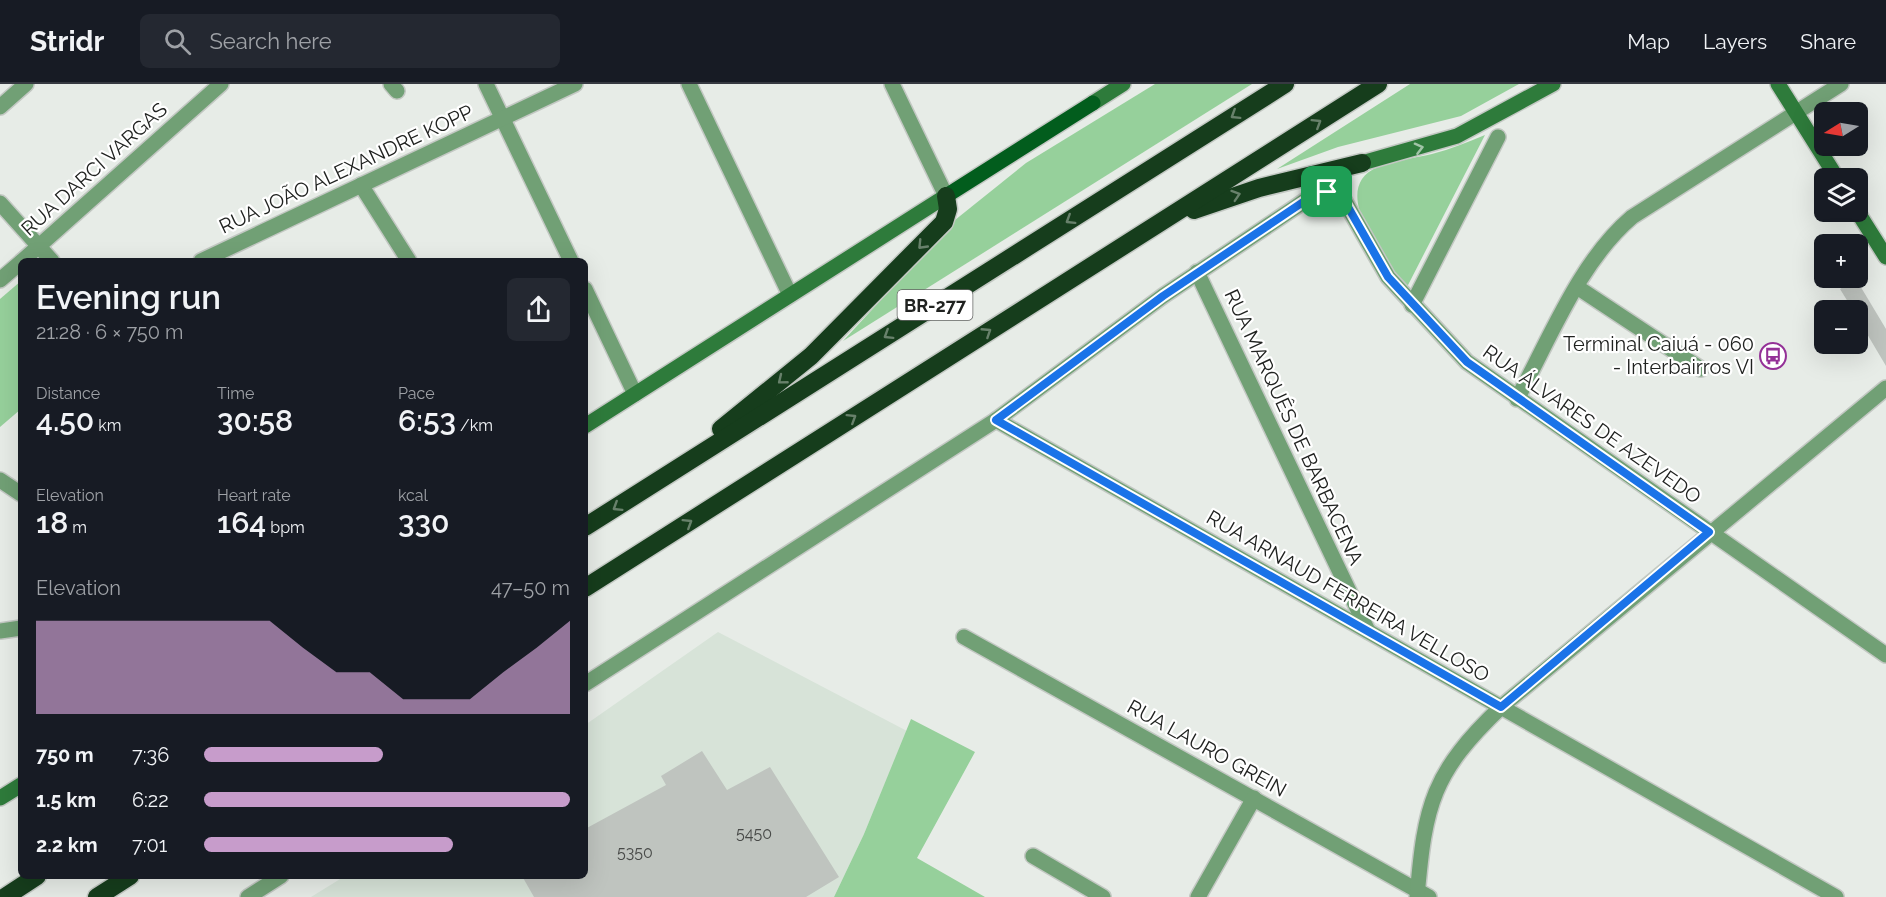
<!DOCTYPE html>
<meta charset="utf-8">
<style>
body{margin:0;font-family:Raleway,sans-serif;background:#242831;color:#f1f3f6;height:100vh;display:flex;flex-direction:column;font-size:22px;white-space:nowrap}
*{box-sizing:border-box;margin:0}
p{font-size:20px;color:#9ea1a6}
.icon{flex:none;width:33px;height:33px;fill:none;stroke:currentColor;stroke-width:2;stroke-linecap:round;stroke-linejoin:round}
.map{position:relative;flex:1;overflow:hidden}
.panel{position:absolute;left:18px;top:174px;width:570px;height:621px;display:flex;flex-direction:column;background:#171b24;border-radius:9px;box-shadow:0 6px 24px #0002}
.panel>*{flex:none}
.needle{width:39px;rotate:259deg}
.buttons{position:absolute;left:1814px;top:18px;display:grid;gap:12px}
.buttons a{display:grid;place-items:center;width:54px;height:54px;border-radius:9px;background:#171b24;box-shadow:0 6px 24px #0002;font-size:30px}
.pin{position:absolute;display:grid;place-items:center;width:51px;height:51px;color:#fff;margin:-26px;border-radius:12px;box-shadow:0 3px 9px #0006}
.round{display:grid;place-items:center;flex:none;width:63px;height:63px;border-radius:9px;background:#242831}
.overview{display:flex;align-items:center;justify-content:space-between;height:102px;padding:0 18px}
h1{font-size:33px;font-weight:600;line-height:45px}
.figures{display:grid;grid-template-columns:repeat(3,1fr);gap:9px;height:102px;padding:6px 18px}
.figures div{display:grid;align-content:center}
.figures b{font-size:30px;font-weight:600}
.figures small{font-size:16px;font-weight:400}
.figures p{font-size:16px}
.chart{height:168px;padding:12px 18px}
.chart p{display:flex;justify-content:space-between}
.chart svg{width:100%;height:108px;margin-top:6px;fill:#c79ccb;opacity:.7}
ul{padding:0 18px;list-style:none;font-size:20px}
li{display:grid;grid-template-columns:96px 72px 1fr;align-items:center;height:45px}
li i{height:15px;border-radius:8px;background:#c79ccb}
header{display:flex;align-items:center;gap:36px;box-sizing:border-box;height:84px;padding:0 30px;background:#171b24;border-bottom:2px solid #363941}
header strong{font-size:28px}
nav{display:flex;gap:33px;margin-inline-start:auto;font-size:21px}
.search{width:420px;height:54px;background:#242831;display:flex;align-items:center;gap:15px;box-sizing:border-box;padding:0 21px;border-radius:9px;color:#9ea1a6;font-size:22px}
.map>svg:first-child{display:block}
.built{fill:#d7e3d8}
.green{fill:#96d09b}
.building{fill:#bfc4bf}
.lines{fill:none;stroke-linecap:round;stroke-linejoin:round}
.minor-casing{stroke:#c3c8c3;stroke-width:18}
.tertiary-casing{stroke:#c3c8c3;stroke-width:18}
.secondary-casing{stroke:#c3c8c3;stroke-width:18}
.primary-casing{stroke:#c3c8c3;stroke-width:18}
.motorway-casing{stroke:#c3c8c3;stroke-width:21}
.minor{stroke:#71a075;stroke-width:15}
.tertiary{stroke:#71a075;stroke-width:15}
.secondary{stroke:#2e7b3b;stroke-width:15}
.primary{stroke:#025d1d;stroke-width:15}
.motorway{stroke:#163d1c;stroke-width:18}
.oneway{stroke:#68816b}
.oneway2{stroke:#a1c4a7}
.route-casing{stroke:#fff;stroke-width:12}
.route{stroke:#1a73e8;stroke-width:8}
.labels{text-anchor:middle;dominant-baseline:central;stroke-width:4.5;stroke-linejoin:round;paint-order:stroke}
.number-label{font-size:16px;fill:#484a48}
.shield{fill:#fff;stroke:#636463;stroke-width:1.5}
.shield-label{font-size:18px;font-weight:bold;fill:#202220}
.street-label{font-size:20px;fill:#202220;stroke:#fff}
.poi-label{font-size:20px;fill:#202220;stroke:#fff;text-anchor:end}
</style>
<header>
<strong>Stridr</strong>
<div class="search"><svg class="icon" aria-label="search" viewBox="0 0 24 24"><circle cx="10" cy="10" r="6"/><path d="M15 15l6 6"/></svg>Search here</div>
<nav><a>Map</a><a>Layers</a><a>Share</a></nav>
</header>
<div class="map">
<svg width="1886" height="813" viewBox="0 0 1886 813">
<rect width="100%" height="100%" fill="#e7ece7"/>
<!-- built -->
<path class="built" d="M718,548L907,647L864,750L834,813H311L345,792H585V641Z"/>
<!-- green -->
<g class="green">
<path d="M1155,0H1252L843,257L955,136L1026,79Z"/>
<path d="M1410,0H1519L1461,32L1338,63L1277,85Z"/>
<path d="M1485,51L1407,203C1386,178 1326,104 1378,83C1395,76 1415,74 1432,70C1451,65 1468,58 1485,51Z"/>
<path d="M21,197V325L0,343V215Z"/>
<path d="M911,635L975,668L917,774L985,813H834L864,750Z"/>
</g>
<!-- building -->
<g class="building">
<path d="M1856,195L1886,245V282L1857,233V226H1853L1840,205Z"/>
<path d="M702,667L727,706L770,683L839,793L806,813H534L522,792H585V745L666,701L661,692Z"/>
</g>
<g class="lines">
<defs>
<g id="minor">
<path d="M391,0L397,7"/>
<path d="M486,0L571,177"/>
<path d="M689,0L790,211"/>
<path d="M892,0L946,112"/>
<path d="M0,23L26,0"/>
<path d="M361,101L409,177"/>
<path d="M0,119L52,177"/>
<path d="M201,177L575,0"/>
<path d="M1197,188L1368,547"/>
<path d="M1577,203L1701,285"/>
<path d="M585,205L635,310"/>
<path d="M1412,221L1498,53"/>
<path d="M1517,315C1550,255 1579,178 1632,133L1841,0"/>
<path d="M0,396L21,410"/>
<path d="M0,547L21,544"/>
<path d="M964,553L1429,813"/>
<path d="M1501,623L1836,813"/>
<path d="M1033,772L1103,813"/>
<path d="M1198,813L1254,714"/>
</g>
<g id="tertiary">
<path d="M22,177L221,0"/>
<path d="M0,196L21,178"/>
<path d="M996,336L1501,623"/>
<path d="M585,600L996,336L1163,212L1315,110L1333,109L1344,116L1388,193L1467,278L1886,571"/>
<path d="M248,813L281,792"/>
<path d="M1417,813C1425,720 1432,689 1501,623L1886,304"/>
</g>
<g id="secondary">
<path d="M1778,0L1837,94"/>
<path d="M1093,19L1123,0"/>
<path d="M1362,79L1457,52L1553,0"/>
<path d="M1857,127L1886,173"/>
<path d="M585,342L946,112"/>
<path d="M0,714L21,701"/>
</g>
<path id="primary" d="M946,112L1093,19"/>
<g id="motorway">
<path d="M1194,126L1259,104L1362,79"/>
<path d="M721,345L811,272L944,138L948,125L946,112"/>
<path d="M585,443L1285,0"/>
<path d="M585,504L1378,0"/>
<path d="M5,813L37,792"/>
<path d="M97,813L130,792"/>
</g>
</defs>
<!-- minor casing -->
<use href="#minor" class="minor-casing"/>
<!-- tertiary casing -->
<use href="#tertiary" class="tertiary-casing"/>
<!-- secondary casing -->
<use href="#secondary" class="secondary-casing"/>
<!-- primary casing -->
<use href="#primary" class="primary-casing"/>
<!-- motorway casing -->
<use href="#motorway" class="motorway-casing"/>
<!-- minor -->
<use href="#minor" class="minor"/>
<!-- tertiary -->
<use href="#tertiary" class="tertiary"/>
<!-- secondary -->
<use href="#secondary" class="secondary"/>
<!-- primary -->
<use href="#primary" class="primary"/>
<!-- motorway -->
<use href="#motorway" class="motorway"/>
</g>
<!-- one-way arrows -->
<defs><path id="oneway-chevron" d="M-2-3.5L2.5 0L-2 3.5" fill="none" stroke-width="1.6" stroke-linecap="round" stroke-linejoin="round" transform="scale(1.5)"/></defs>
<g class="oneway">
<use href="#oneway-chevron" transform="translate(1235 31) rotate(148)"/>
<use href="#oneway-chevron" transform="translate(1317 39) rotate(-32)"/>
<use href="#oneway-chevron" transform="translate(1236 111) rotate(-18)"/>
<use href="#oneway-chevron" transform="translate(1070 136) rotate(148)"/>
<use href="#oneway-chevron" transform="translate(922 161) rotate(134)"/>
<use href="#oneway-chevron" transform="translate(987 248) rotate(-33)"/>
<use href="#oneway-chevron" transform="translate(888 251) rotate(148)"/>
<use href="#oneway-chevron" transform="translate(782 296) rotate(141)"/>
<use href="#oneway-chevron" transform="translate(852 334) rotate(-32)"/>
<use href="#oneway-chevron" transform="translate(617 423) rotate(148)"/>
<use href="#oneway-chevron" transform="translate(688 439) rotate(-32)"/>
</g>
<use class="oneway2" href="#oneway-chevron" transform="translate(1419 64) rotate(-14)"/>
<g class="lines">
<defs>
<path id="route" d="M1327,108L1344,116L1388,193L1467,278L1709,448L1501,623L996,336L1163,212L1315,110Z"/>
</defs>
<!-- route casing -->
<use href="#route" class="route-casing"/>
<!-- route -->
<use href="#route" class="route"/>
</g>
<!-- icons -->
<defs>
<symbol id="bus-ring" viewBox="-11 -11 22 22"><circle r="9.5" fill="#fff" stroke="#943197" stroke-width="1.5"/><path d="M-5-6H5V4H4V6H2V4H-2V6H-4V4H-5ZM-3.5-4V0h7V-4ZM-3.5 1.2v1.5H-2V1.2ZM2 1.2v1.5H3.5V1.2Z" fill="#943197"/></symbol>
</defs>
<g fill-rule="evenodd">
<use href="#bus-ring" x="1758" y="257" width="30" height="30"/>
</g>
<g class="labels">
<!-- number labels -->
<g class="number-label">
<text x="754" y="749">5450</text>
<text x="635" y="768">5350</text>
</g>
<!-- shield labels -->
<rect class="shield" x="897.5" y="206" width="75" height="30" rx="4.5"/>
<g class="shield-label">
<text x="935" y="221">BR-277</text>
</g>
<!-- street labels -->
<g class="street-label">
<text transform="translate(94 85) rotate(-42)">RUA DARCI VARGAS</text>
<text transform="translate(346 85) rotate(-25)">RUA JOÃO ALEXANDRE KOPP</text>
<text transform="translate(1592 340) rotate(35)">RUA ÁLVARES DE AZEVEDO</text>
<text transform="translate(1294 343) rotate(65)">RUA MARQUÊS DE BARBACENA</text>
<text transform="translate(1348 512) rotate(30)">RUA ARNAUD FERREIRA VELLOSO</text>
<text transform="translate(1207 664) rotate(29)">RUA LAURO GREIN</text>
</g>
<!-- poi labels -->
<g class="poi-label">
<text x="1754" y="260">Terminal Caiuá - 060<tspan x="1754" dy="23">- Interbairros VI</tspan></text>
</g>
</g>
</svg>
<div class="buttons">
<a><svg class="needle" viewBox="-14 -14 28 28"><path d="M0-13l5 13h-10z" fill="#e53935"/><path d="M0 13l5-13h-10z" fill="#9ea1a6"/></svg></a>
<a><svg class="icon" aria-label="layers" viewBox="0 0 24 24"><path d="M12 4l9 5-9 5-9-5zM3 14l9 5 9-5"/></svg></a>
<a>+</a>
<a>−</a>
</div>
<div class="pin" style="left:1327px;top:108px;background:#1e9e55"><svg class="icon" aria-label="arrive" viewBox="0 0 24 24"><path d="M6 21V4h12l-3 4 3 4H6"/></svg></div>
<section class="panel">
<div class="overview"><div><h1>Evening run</h1><p>21:28 · 6 × 750 m</p></div><a class="round"><svg class="icon" aria-label="share" viewBox="0 0 24 24"><path d="M12 15V3M7 8l5-5 5 5M5 13v7h14v-7"/></svg></a></div>
<div class="figures">
<div><p>Distance</p><b>4.50<small> km</small></b></div>
<div><p>Time</p><b>30:58</b></div>
<div><p>Pace</p><b>6:53<small> /km</small></b></div>
</div>
<div class="figures">
<div><p>Elevation</p><b>18<small> m</small></b></div>
<div><p>Heart rate</p><b>164<small> bpm</small></b></div>
<div><p>kcal</p><b>330</b></div>
</div>
<div class="chart"><p><span>Elevation</span>47–50 m</p>
<svg viewBox="0 0 160 44" preserveAspectRatio="none"><path d="M0 44V6L10 6L20 6L30 6L40 6L50 6L60 6L70 6L80 17L90 27L100 27L110 38L120 38L130 38L140 27L150 17L160 6V44z"/></svg>
</div>
<ul>
<li><b>750 m</b>7:36<i style="width:49%"></i></li>
<li><b>1.5 km</b>6:22<i style="width:100%"></i></li>
<li><b>2.2 km</b>7:01<i style="width:68%"></i></li>
</ul>
</section>
</div>
